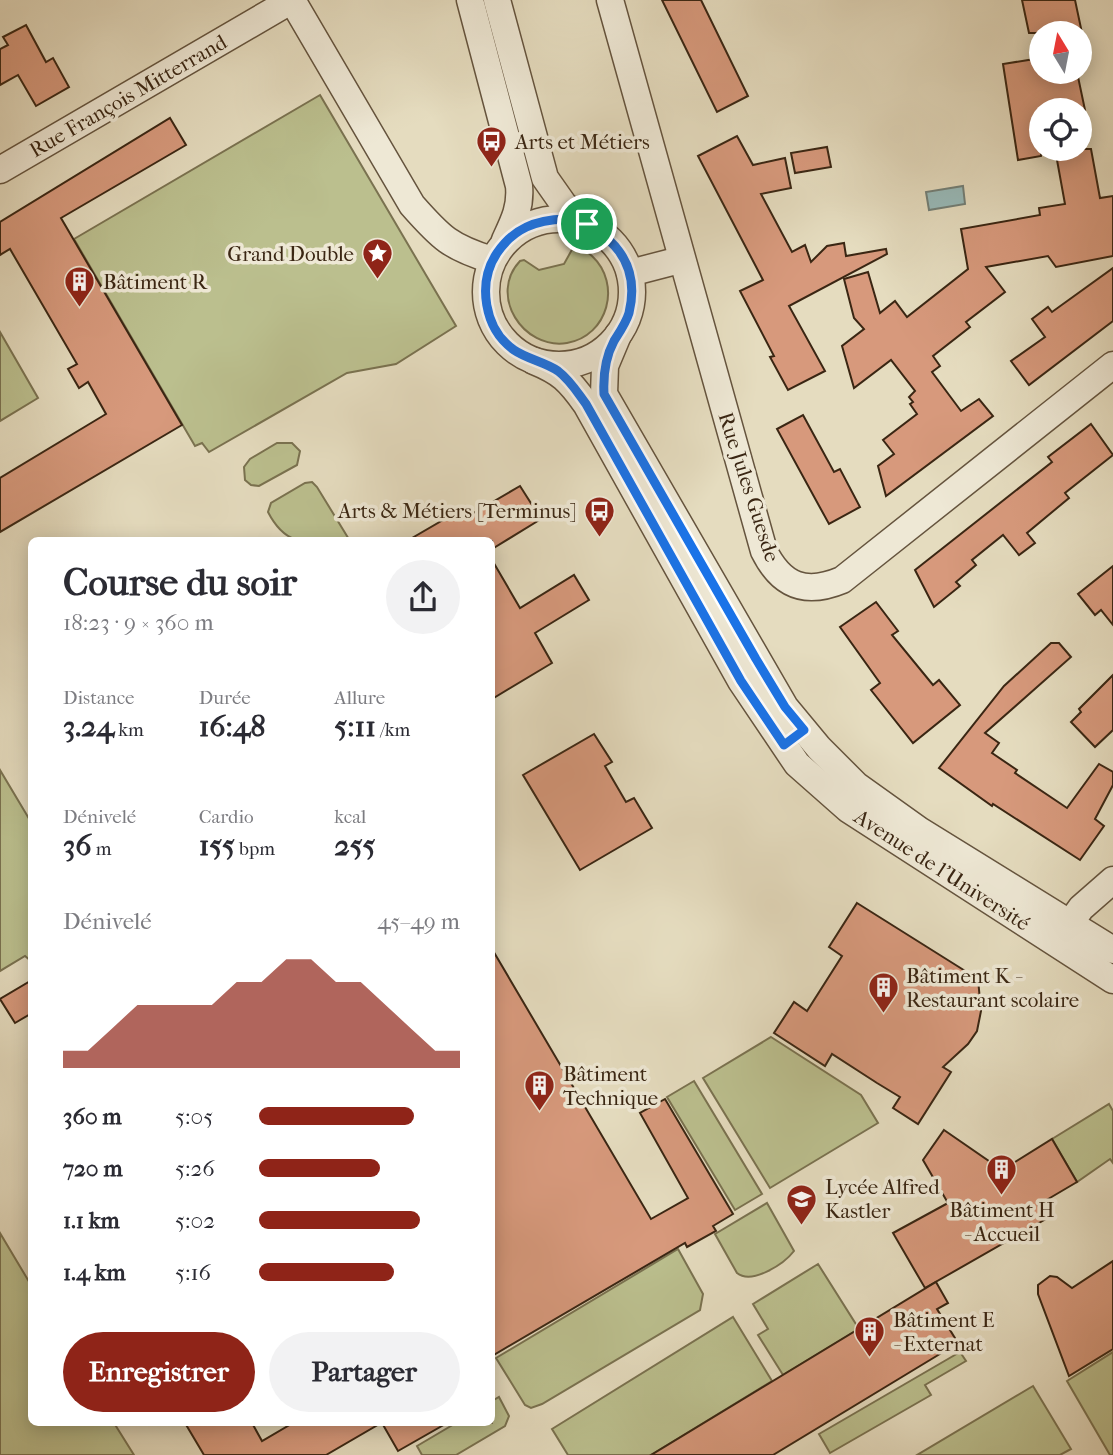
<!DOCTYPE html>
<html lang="fr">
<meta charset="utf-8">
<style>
body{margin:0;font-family:"IM FELL French Canon",serif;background:#f2f2f3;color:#2b2b33;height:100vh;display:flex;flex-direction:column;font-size:26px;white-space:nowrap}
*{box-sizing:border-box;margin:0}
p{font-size:23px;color:#7c7c81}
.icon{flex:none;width:38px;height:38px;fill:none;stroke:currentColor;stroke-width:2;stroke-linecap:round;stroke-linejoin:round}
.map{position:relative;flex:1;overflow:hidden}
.side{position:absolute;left:28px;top:537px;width:467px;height:889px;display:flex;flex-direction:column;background:#fff;border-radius:10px;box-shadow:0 4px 18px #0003}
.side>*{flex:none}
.needle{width:46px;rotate:350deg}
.fabs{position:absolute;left:1029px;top:21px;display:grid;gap:14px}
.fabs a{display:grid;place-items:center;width:63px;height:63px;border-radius:50%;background:#fff;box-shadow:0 4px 18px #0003;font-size:35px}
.pin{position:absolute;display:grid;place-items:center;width:60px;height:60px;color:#fff;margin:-30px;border:4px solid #fff;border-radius:50%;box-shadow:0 2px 7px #0007}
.round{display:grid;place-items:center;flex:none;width:74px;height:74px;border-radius:37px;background:#f2f2f3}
.overview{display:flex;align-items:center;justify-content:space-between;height:119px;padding:0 35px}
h1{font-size:38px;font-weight:800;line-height:52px}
.metrics{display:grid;grid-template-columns:repeat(3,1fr);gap:10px;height:119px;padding:7px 35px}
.metrics div{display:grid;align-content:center}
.metrics b{font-size:30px;font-weight:800}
.metrics small{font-size:19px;font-weight:400}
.metrics p{font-size:19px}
.chart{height:196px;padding:14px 35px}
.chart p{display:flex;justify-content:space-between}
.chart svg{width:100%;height:126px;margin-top:7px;fill:#8f2418;opacity:.7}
.button{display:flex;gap:14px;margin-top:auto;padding:14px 35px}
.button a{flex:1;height:80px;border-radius:42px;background:#8f2418;color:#fff;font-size:28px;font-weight:800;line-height:80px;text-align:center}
.button a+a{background:#f2f2f3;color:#2b2b33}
ul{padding:0 35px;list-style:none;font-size:23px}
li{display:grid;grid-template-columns:112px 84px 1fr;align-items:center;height:52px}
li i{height:18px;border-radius:9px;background:#8f2418}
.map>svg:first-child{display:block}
.green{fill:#bbbf8e;stroke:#7a7250;stroke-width:2}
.water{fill:#98bab9;stroke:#727f77;stroke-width:2}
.building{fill:#d7997c;stroke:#3a2613;stroke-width:2}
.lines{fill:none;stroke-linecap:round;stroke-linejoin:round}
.minor-casing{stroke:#65543e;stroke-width:29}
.minor{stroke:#eee8d5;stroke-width:26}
.route-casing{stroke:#fff;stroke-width:14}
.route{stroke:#1a73e8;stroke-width:9}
.labels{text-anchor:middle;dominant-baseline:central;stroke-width:7;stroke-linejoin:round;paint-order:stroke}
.street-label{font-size:21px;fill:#3a2613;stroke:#eee8d5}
.poi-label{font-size:21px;fill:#3a2613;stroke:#eee8d5;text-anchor:start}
</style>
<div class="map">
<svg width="1113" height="1455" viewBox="0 0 1113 1455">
<rect width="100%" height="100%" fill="#e5dcbf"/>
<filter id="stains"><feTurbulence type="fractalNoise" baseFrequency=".00286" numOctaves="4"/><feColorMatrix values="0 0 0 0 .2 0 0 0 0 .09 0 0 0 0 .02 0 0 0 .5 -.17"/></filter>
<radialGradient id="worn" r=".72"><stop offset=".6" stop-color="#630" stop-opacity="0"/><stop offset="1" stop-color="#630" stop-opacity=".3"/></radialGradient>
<!-- green -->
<g class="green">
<path d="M320,95L456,326L396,364L347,373L209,452L202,443L195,446L74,239Z"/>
<path d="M574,246C582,246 586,251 592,256C622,284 608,336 567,343C523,350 488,295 520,261L524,260L539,270L564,264Z"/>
<path d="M0,332L38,398L0,421Z"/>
<path d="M277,443H292L300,451L297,465L259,486L251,485L245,480L244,467L250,459Z"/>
<path d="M312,482L317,487L350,541C311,541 288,551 268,512L271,503L305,483Z"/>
<path d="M0,770L31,822V961L25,956L0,971Z"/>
<path d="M771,1037L861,1095L878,1123L770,1188L703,1078Z"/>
<path d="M694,1081L762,1194L735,1210L667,1097Z"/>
<path d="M1109,1104L1113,1111V1163L1110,1159L1077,1182L1052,1139Z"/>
<path d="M767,1203L794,1251C784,1264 752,1285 737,1273L715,1234Z"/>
<path d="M0,1233L31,1285L32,1423H114L134,1455H0Z"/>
<path d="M678,1249L703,1294L700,1310L542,1404L531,1408L525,1405L496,1358Z"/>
<path d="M818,1264L859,1329L783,1375L758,1335L768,1329L753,1304Z"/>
<path d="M733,1317L772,1381L651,1455H568L552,1429Z"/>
<path d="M960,1352L966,1361L925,1385L931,1395L830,1453L819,1434Z"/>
<path d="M1113,1352V1455H1110L1067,1381Z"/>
<path d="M1033,1386L1071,1449L1060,1455H917Z"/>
<path d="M499,1397L509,1416L505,1426L456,1455H422L417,1446L456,1423H492V1401Z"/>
</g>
<!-- water -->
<path class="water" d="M963,186L965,204L929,210L926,192Z"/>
<!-- building -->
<g class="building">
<path d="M662,0H701L748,96L717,112Z"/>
<path d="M1022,0H1075L1082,33H1029Z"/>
<path d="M26,25L46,62L53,58L69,87L36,106L18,75L0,85V49L8,45L3,37Z"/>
<path d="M1041,58V72H1077L1085,110H1041V156L1018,160L1003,64Z"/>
<path d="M170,118L186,145L61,218L182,425L0,532V478L106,414L88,382L79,388L68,369L77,364L10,249L0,255V222Z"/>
<path d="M737,136L753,165L785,158L791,188L761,194L792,252L805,245L811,262L827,246L844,243L846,256L886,249L887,254L789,306L825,371L788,390L770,357L774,356L740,291L763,280L698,156Z"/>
<path d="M827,147L831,167L795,173L791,153Z"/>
<path d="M1055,149H1091L1100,198L1113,196V256L1056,267L1048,256L986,267L1005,292L966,322L970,327L933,356L940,366L932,372L961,411L979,399L993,416L886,496L878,466L894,454L883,440L917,414L910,404L913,402L909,397L915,391L891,360L854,388L842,346L864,329L854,318L844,279L868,272L880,313L895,301L907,317L968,269L961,229L1040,215L1039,208L1065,204Z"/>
<path d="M1113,268V321L1029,385L1011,361L1045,337L1032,319L1048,307L1052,312Z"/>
<path d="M803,415L834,472L840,469L860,507L829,524L777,429Z"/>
<path d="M1091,424L1113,455L1065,493L1069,498L1027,533L1035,543L1019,555L1003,535L972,560L976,565L956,582L960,586L934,607L915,570L1052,462L1048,457Z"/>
<path d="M520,486L541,519L492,549V541H407L462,509L467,517Z"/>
<path d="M492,560L520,608L574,575L589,600L535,633L552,663L492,699Z"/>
<path d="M1113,566V625L1101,610L1095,615L1078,594Z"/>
<path d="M876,602L898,631L892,635L933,685L939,680L960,705L913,743L871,690L880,683L840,627Z"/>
<path d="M1051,643H1059L1071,657L985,733L999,743L992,753L1017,770L1015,773L1067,808L1099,764L1113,772V785L1095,819L1104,826L1080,860L993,804L992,806L939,768L1004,686Z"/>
<path d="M1113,675V730L1095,747L1071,722L1081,712L1079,709Z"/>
<path d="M594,734L612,762L605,766L626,802L634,798L652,828L580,870L523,775Z"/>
<path d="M857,903L978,979L981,1011L977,1031L968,1044L943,1067L951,1072L918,1124L893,1108L900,1097L877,1083L832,1054L825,1066L774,1033L794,1002L807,1011L842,956L829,947Z"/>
<path d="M492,949L651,1219L688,1198L640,1113L665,1099L733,1214L713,1226L716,1231L687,1247L685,1243L492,1356Z"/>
<path d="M32,980V1013L15,1023L0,999Z"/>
<path d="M944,1130L1002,1170L1052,1139L1077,1182L1038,1205L1046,1219L925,1288L893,1233L948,1203L923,1160Z"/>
<path d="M1113,1261V1349L1069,1376L1038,1294V1285L1050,1276L1057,1277L1072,1288Z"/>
<path d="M936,1282L948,1303L937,1309L958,1343L773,1455H651Z"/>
<path d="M185,1423H252L262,1441L293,1423H381L326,1455H204Z"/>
<path d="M382,1423H447L398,1451Z"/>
</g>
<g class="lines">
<defs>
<g id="minor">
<path d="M292,0L412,205C441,238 450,247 492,260"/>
<path d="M470,0L519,186C521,207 514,221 505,240"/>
<path d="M497,0L545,178L564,205L586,223"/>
<path d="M610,0L764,551C782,587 806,595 842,580L1113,365"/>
<path d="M0,170L292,0"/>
<circle cx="559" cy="292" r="73"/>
<path d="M630,273L680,260"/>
<path d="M618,335L605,366L604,394L785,707L819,748L856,785L919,830L1113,950"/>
<path d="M534,361C561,372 569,380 586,404L741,681L797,764L848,809L1113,980"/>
<path d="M1071,922L1081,908L1113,880"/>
</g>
</defs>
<!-- minor casing -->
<use href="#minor" class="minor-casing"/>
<!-- minor -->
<use href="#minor" class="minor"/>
</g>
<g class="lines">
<defs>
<path id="route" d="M565,219C612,230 641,263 629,313C626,323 619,333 614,341C605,358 603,375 604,394L756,659L785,707L804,730L784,745L741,681L586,404C577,392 570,380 558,371C545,362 527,359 514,350C484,329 477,283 497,253C514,228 536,220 565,219Z"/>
</defs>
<!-- route casing -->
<use href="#route" class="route-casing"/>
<!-- route -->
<use href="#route" class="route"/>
</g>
<!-- icons -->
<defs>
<symbol id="bus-pin" viewBox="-11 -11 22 30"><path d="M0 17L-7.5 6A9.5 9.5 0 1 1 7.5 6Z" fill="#8f2418" stroke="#eee8d5"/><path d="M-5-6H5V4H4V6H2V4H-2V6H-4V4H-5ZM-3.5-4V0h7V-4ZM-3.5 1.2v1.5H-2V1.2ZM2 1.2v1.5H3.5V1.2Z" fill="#fff"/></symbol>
<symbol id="sight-pin" viewBox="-11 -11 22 30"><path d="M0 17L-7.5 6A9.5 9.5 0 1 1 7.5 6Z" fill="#8f2418" stroke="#eee8d5"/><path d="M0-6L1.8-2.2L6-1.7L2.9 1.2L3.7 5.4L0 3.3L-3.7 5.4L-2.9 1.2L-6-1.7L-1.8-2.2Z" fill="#fff"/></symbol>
<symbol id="building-pin" viewBox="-11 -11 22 30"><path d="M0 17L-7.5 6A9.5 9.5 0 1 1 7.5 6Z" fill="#8f2418" stroke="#eee8d5"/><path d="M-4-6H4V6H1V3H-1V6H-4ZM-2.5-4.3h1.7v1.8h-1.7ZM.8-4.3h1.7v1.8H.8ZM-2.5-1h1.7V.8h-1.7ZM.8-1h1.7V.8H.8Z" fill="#fff"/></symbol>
<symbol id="school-pin" viewBox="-11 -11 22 30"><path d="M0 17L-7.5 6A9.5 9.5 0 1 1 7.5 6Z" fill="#8f2418" stroke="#eee8d5"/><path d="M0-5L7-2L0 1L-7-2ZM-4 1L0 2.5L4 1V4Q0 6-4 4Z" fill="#fff"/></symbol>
</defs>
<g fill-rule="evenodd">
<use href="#bus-pin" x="474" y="124" width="35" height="47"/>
<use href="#sight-pin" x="360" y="236" width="35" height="47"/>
<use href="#building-pin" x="62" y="264" width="35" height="47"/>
<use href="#bus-pin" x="582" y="494" width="35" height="47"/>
<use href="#building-pin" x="866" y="970" width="35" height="47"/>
<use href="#building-pin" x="522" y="1068" width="35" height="47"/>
<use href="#building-pin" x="984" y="1152" width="35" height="47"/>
<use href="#school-pin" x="784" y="1182" width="35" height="47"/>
<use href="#building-pin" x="852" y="1314" width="35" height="47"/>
</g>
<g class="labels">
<!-- street labels -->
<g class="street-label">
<text transform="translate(128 96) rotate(-30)">Rue François Mitterrand</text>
<text transform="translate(749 487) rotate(72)">Rue Jules Guesde</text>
<text transform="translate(942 870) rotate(33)">Avenue de l'Université</text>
</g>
<!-- poi labels -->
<g class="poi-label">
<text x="515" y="142">Arts et Métiers</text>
<text x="354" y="254" text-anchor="end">Grand Double</text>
<text x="103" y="282">Bâtiment R</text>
<text x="577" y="511" text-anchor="end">Arts &amp; Métiers [Terminus]</text>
<text x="906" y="976">Bâtiment K -<tspan x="906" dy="24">Restaurant scolaire</tspan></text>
<text x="563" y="1074">Bâtiment<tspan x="563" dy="24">Technique</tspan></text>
<text x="825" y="1187">Lycée Alfred<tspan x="825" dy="24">Kastler</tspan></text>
<text x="1002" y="1210" text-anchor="middle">Bâtiment H<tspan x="1002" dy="24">- Accueil</tspan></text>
<text x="893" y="1320">Bâtiment E<tspan x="893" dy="24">- Externat</tspan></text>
</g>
</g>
<rect width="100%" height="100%" filter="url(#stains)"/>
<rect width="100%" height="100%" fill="url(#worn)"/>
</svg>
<div class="fabs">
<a><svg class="needle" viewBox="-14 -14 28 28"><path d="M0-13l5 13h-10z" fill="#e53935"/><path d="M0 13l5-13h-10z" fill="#7c7c81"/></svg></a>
<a><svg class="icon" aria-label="locate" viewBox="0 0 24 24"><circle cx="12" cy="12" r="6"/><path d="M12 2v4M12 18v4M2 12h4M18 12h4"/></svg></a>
</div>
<div class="pin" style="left:587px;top:224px;background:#1e9e55"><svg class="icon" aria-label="arrive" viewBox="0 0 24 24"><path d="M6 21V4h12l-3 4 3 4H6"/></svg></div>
<section class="side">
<div class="overview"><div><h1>Course du soir</h1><p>18:23 · 9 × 360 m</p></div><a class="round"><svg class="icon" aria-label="share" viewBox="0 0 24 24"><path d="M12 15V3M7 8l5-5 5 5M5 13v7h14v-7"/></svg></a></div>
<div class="metrics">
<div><p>Distance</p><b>3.24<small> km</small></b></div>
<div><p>Durée</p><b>16:48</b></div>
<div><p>Allure</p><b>5:11<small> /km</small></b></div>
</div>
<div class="metrics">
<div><p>Dénivelé</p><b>36<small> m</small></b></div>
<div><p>Cardio</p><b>155<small> bpm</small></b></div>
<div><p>kcal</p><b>255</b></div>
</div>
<div class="chart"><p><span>Dénivelé</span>45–49 m</p>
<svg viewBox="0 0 160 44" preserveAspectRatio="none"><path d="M0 44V38L10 38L20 30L30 22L40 22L50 22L60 22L70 14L80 14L90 6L100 6L110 14L120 14L130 22L140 30L150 38L160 38V44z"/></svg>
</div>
<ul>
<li><b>360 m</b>5:05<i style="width:77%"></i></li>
<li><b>720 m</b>5:26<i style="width:60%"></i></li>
<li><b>1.1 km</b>5:02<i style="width:80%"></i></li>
<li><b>1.4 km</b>5:16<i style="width:67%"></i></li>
</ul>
<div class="button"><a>Enregistrer</a><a>Partager</a></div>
</section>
</div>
